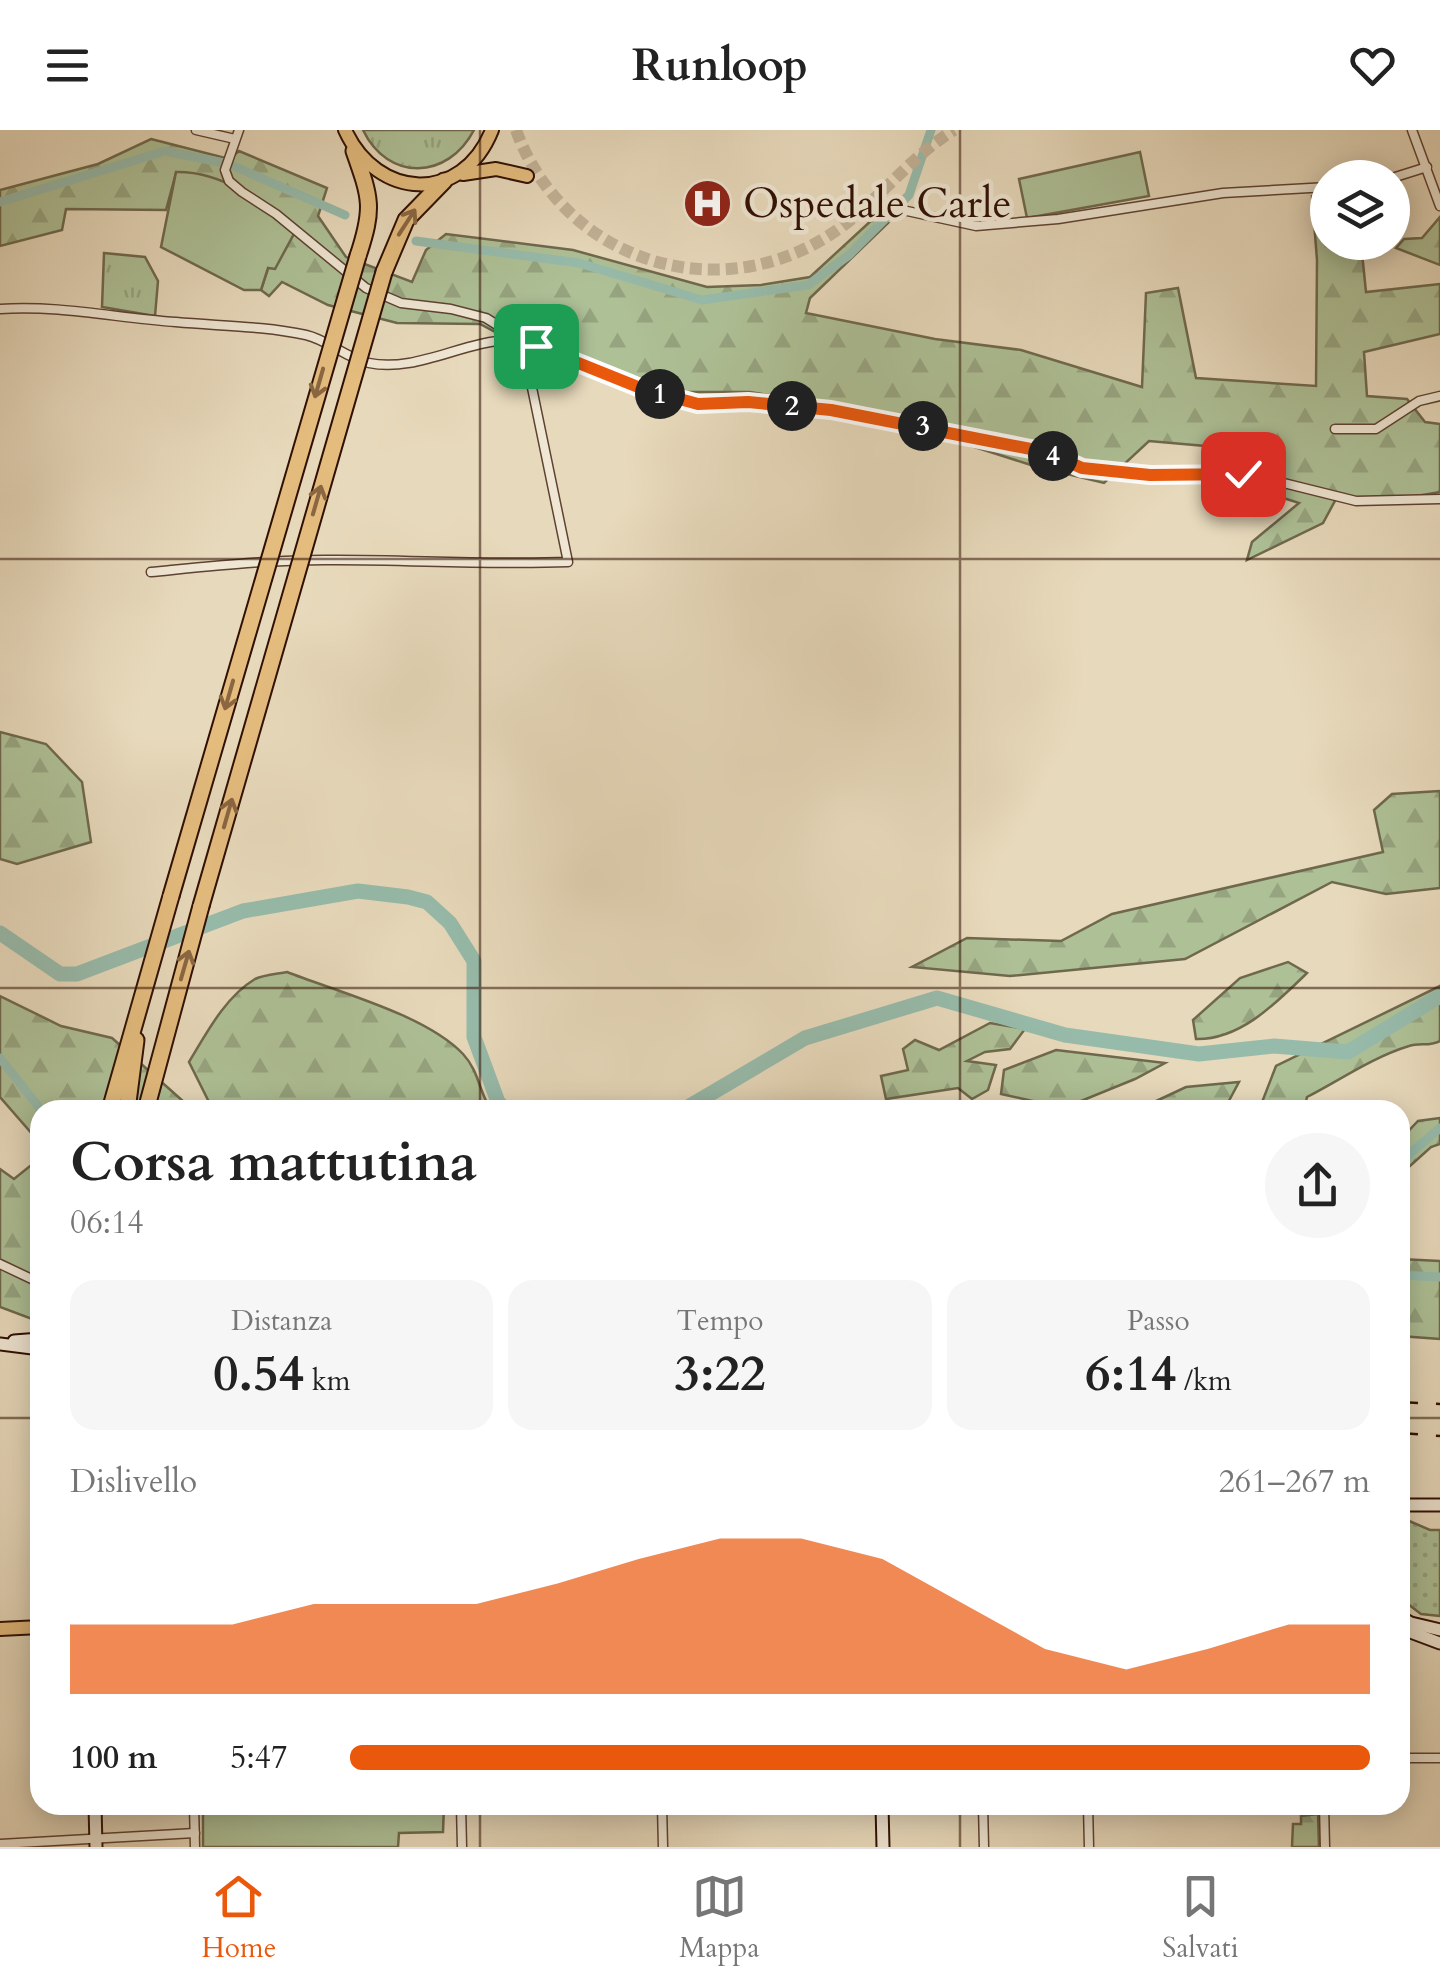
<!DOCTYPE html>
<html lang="it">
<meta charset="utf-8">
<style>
body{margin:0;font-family:Cardo,serif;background:#f6f6f6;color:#222;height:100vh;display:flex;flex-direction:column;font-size:38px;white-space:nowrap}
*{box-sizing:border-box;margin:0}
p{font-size:32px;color:#767676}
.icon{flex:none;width:55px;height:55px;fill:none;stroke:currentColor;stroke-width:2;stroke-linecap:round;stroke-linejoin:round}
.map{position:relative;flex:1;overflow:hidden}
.sheet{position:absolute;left:30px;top:970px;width:1380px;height:715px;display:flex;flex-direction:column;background:#fff;border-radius:30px;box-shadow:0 5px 25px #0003}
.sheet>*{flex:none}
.tools{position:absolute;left:1310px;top:30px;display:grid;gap:20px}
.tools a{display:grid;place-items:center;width:100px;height:100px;border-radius:50%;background:#fff;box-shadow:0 5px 25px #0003;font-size:50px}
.pin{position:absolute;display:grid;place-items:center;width:85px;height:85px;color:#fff;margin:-42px;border-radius:20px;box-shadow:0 5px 15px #0006}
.km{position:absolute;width:50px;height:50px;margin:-25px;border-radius:50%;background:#222;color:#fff;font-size:28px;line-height:50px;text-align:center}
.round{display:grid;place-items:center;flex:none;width:105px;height:105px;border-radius:52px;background:#f6f6f6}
.headline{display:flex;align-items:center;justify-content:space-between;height:170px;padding:0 40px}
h1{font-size:55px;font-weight:800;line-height:75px}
.figures{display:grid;grid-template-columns:repeat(3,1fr);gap:15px;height:170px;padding:10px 40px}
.figures div{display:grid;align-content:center;border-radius:25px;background:#f6f6f6;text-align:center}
.figures b{font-size:50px;font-weight:800}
.figures small{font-size:28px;font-weight:400}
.figures p{font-size:28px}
.chart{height:280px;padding:20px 40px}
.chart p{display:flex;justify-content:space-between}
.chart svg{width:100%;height:180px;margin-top:10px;fill:#ea580c;opacity:.7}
ul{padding:0 40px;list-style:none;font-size:32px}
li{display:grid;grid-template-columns:160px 120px 1fr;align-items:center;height:75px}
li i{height:25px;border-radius:12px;background:#ea580c}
header{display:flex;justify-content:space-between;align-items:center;height:130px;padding:0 40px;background:#fff;font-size:45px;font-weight:800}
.tabs{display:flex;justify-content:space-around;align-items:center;height:140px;border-top:2px solid #e0e0e0;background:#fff;font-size:28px;color:#767676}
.tabs a{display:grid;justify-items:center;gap:5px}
.tabs .on{color:#ea580c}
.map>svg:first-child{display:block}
.grass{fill:url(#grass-tufts);stroke:#6f684d;stroke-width:2.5}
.forest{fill:url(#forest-firs);stroke:#6f684d;stroke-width:2.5}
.park{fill:url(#park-dots);stroke:#6f684d;stroke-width:2.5}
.garden{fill:#aec096;stroke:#6f684d;stroke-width:2.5}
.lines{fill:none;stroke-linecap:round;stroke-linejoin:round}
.canal{stroke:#97bbab;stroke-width:9}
.river{stroke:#97bbab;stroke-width:15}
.primary-tunnel{stroke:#c2b196;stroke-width:12;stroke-dasharray:12 6;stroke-linecap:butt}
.street-casing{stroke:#5e4232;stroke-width:11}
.secondary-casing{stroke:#301004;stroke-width:15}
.primary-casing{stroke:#301004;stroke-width:16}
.highway-casing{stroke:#301004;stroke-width:19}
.street{stroke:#efe6d3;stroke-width:8}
.secondary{stroke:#efe6d3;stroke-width:11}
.primary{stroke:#e4bc7e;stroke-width:12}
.highway{stroke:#e4bc7e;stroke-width:15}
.rail{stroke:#301004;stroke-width:2.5;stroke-dasharray:18 18;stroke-linecap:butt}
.highway-bridge-casing{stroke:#301004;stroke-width:19;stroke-linecap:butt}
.highway-bridge{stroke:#e4bc7e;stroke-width:15}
.oneway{stroke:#8a6641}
.route-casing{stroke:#fff;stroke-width:20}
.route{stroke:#ea580c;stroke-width:12}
.grid{fill:none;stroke:#301004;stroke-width:2.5;stroke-opacity:0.55}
.labels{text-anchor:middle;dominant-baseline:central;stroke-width:9;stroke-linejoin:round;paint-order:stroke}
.poi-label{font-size:42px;fill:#301004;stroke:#efe6d3;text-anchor:start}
</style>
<header><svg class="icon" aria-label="menu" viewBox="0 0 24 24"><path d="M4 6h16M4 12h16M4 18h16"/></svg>Runloop<svg class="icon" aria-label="heart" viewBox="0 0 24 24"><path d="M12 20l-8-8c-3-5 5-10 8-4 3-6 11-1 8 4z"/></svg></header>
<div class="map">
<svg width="1440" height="1717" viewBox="0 0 1440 1717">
<defs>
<pattern id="grass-tufts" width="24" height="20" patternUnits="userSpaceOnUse" patternTransform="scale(2.5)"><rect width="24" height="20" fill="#aec096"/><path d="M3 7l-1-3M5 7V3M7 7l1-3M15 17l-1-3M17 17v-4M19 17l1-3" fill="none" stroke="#96a480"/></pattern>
<pattern id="forest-firs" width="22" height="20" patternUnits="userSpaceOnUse" patternTransform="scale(2.5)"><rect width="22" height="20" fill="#aec096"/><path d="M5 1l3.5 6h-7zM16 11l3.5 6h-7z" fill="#96a480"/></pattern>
<pattern id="park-dots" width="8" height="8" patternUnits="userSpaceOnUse" patternTransform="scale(2.5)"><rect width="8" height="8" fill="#aec096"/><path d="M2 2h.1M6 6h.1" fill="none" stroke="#96a480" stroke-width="1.8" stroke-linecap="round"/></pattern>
</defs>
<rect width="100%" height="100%" fill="#e7d9bb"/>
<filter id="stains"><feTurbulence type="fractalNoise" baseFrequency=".002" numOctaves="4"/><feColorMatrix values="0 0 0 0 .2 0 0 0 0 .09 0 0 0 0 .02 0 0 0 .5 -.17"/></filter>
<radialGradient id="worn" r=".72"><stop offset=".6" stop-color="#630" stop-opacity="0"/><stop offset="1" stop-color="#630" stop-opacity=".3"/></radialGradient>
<!-- grass -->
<g class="grass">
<path d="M363,0H474C448,50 388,52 363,0Z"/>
<path d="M104,123L145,127L158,151L155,186L102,177Z"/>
</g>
<!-- forest -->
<g class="forest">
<path d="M151,9L229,29L239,21L327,58L318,86L346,127L412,152L426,120L446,104L573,120L707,157L761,155L810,147L874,88L888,93L810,168L806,183L935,209L1021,220L1142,257L1146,163L1178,158L1196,248L1316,256L1317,130L1312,66L1327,64L1328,112L1361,113L1366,162L1440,154V204L1364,222L1367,266L1407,269L1425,292L1440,294V362L1400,369H1336L1323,393L1247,430L1252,412L1299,373L1237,353L1239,319L1149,311L1104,353L1034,336L859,280L750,262H687L512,211L480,194L397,193L328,175L282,152L269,166L261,160L268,138L176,43L166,80L66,79L62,100L0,116V60L98,34Z"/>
<path d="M1440,87V135L1396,118L1404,109L1422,108Z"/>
<path d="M0,602L46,614L82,652L91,712L17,734L0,729Z"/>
<path d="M1440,661V758L1386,764L1332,752L1185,829L1010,846L912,837L967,808L1061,811L1112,784L1383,722L1374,680L1392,664Z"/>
<path d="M1288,832L1307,843C1277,872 1241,910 1196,909L1193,890L1240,848Z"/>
<path d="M287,842C338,862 426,885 463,924C479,941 479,962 491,980H213L189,932C206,904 225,867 255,849C264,845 277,844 287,842Z"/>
<path d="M1440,856V911C1429,917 1420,912 1409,916C1373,927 1340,950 1307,967L1304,980H1259L1276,936Z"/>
<path d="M0,866L61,896L112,908L193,980H40V1013L0,967Z"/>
<path d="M990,893L1025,899L1010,919L985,922L967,931L996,935L988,960L972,969L958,958L886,969L881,946L908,940L903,919L915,910L939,920Z"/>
<path d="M1056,920L1165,933L1135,949L1064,978L1001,964L1004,940Z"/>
<path d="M1239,952L1224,980H1137L1186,957Z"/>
<path d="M1440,988V1014L1431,1017L1400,1045V1010L1418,991Z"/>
<path d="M40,1028V1192L0,1177V1039L14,1049Z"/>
<path d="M1400,1129L1440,1131V1209L1400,1206Z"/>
<path d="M1318,1684L1319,1717H1292L1293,1694H1301V1686Z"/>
</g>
<!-- park -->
<path class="park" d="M1400,1387L1430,1400H1440V1486L1421,1484L1400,1468Z"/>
<!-- garden -->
<g class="garden">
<path d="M1140,22L1149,66L1027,88L1019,49Z"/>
<path d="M176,42C223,41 262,72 296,100L275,139L268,138L261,160H244L161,117Z"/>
<path d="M203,1675H444L443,1702L399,1703L398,1717H203Z"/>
</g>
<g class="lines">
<!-- canal -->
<g class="canal">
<path d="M0,72L165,21L229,34L345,85"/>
<path d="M416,111L579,133L702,170L808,155L849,125L909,65L931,0"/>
<path d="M0,928L41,980"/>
<path d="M1400,1032L1440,998"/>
<path d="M1400,1145L1440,1147"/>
</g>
<!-- river -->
<g class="river">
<path d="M0,803L60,844H77L243,781L358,761L408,767L427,772L450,793L474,831V907L498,972L506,980"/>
<path d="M683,980L805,908L937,868L1065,905L1199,924L1274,916L1348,922L1440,866"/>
</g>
<!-- primary-tunnel -->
<path class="primary-tunnel" d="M516,0C562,127 709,178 825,108C873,79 905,30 954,0"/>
<defs>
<g id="street">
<path d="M196,0L235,9"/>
<path d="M239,0L225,40L229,51L242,62L276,84L366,158L401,173L451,179L486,188L505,200L524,219L536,216L643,259L698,274L748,272L831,280L1046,322L1082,338L1150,345L1243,343L1356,371L1440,369"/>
<path d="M1412,0L1440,76"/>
<path d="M1392,48L1427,37"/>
<path d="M907,81L976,96L1058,89L1223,63L1328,57"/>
<path d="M0,179C60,175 117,188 176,192C220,196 263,196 306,205C328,210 346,228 369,233C416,243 465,210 512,210"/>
<path d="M1335,299H1376L1419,271L1440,266"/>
<path d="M151,442C213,436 275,429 337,430C414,430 491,435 568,432L524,219"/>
<path d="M0,1134L40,1153"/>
<path d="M1400,1628H1440"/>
<path d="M194,1675L195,1717"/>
<path d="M461,1675L462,1717"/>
<path d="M662,1675L663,1717"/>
<path d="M983,1675L984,1717"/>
<path d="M1088,1675L1089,1717"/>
<path d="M1324,1675L1325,1717"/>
<path d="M0,1714L195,1703"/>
</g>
<g id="secondary">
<path d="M14,1211L40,1209"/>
<path d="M0,1214L40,1219"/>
<path d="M1400,1375H1440"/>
<path d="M1400,1487L1411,1493L1440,1500"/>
<path d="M1400,1498L1440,1513"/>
<path d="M95,1675L96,1717"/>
<path d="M882,1675L883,1717"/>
</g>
<g id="primary">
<path d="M345,0C377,70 462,75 492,0"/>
<path d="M463,44L496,39L527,46"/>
<path d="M0,1499L40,1497"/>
</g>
<g id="highway">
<path d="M354,21C371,69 374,78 358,126"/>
<path d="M384,142L406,90L444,51"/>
<path d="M110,980L171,766"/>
<path d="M127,980L136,910"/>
<path d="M146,980L201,776"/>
</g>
</defs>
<!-- street casing -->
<use href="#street" class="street-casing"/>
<!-- secondary casing -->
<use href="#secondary" class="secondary-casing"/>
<!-- primary casing -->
<use href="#primary" class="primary-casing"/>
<!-- highway casing -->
<use href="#highway" class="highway-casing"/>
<!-- street -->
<use href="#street" class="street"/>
<!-- secondary -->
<use href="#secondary" class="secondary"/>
<!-- primary -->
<use href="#primary" class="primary"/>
<!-- highway -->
<use href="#highway" class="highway"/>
<!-- rail -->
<g class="rail">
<path d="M1400,1272L1440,1274"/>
<path d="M1400,1303L1440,1306"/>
</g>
<defs>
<g id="highway-bridge">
<path d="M171,766L358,126"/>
<path d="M201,776L384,142"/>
</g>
</defs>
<!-- highway-bridge casing -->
<use href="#highway-bridge" class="highway-bridge-casing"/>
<!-- highway-bridge -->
<use href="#highway-bridge" class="highway-bridge"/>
</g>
<!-- one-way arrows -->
<defs><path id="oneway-shaft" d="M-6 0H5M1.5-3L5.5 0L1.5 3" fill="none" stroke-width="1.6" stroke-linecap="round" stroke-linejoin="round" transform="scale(2.5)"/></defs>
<g class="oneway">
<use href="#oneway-shaft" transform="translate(407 92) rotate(-57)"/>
<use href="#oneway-shaft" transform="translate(319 253) rotate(106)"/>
<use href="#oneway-shaft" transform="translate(317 370) rotate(-74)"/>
<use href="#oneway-shaft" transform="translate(229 565) rotate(106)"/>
<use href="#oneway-shaft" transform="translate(228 683) rotate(-74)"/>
<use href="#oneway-shaft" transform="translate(185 835) rotate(-74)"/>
</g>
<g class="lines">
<defs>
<path id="route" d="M536,216L643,259L698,274L748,272L831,280L1046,322L1082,338L1150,345L1243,344"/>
</defs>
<!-- route casing -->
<use href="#route" class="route-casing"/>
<!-- route -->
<use href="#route" class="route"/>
</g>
<!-- grid -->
<path class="grid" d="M480,0V980M960,0V980M0,429H1440M0,858H1440M0,1288H40M1400,1288H1440M480,1675V1717M960,1675V1717"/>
<!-- icons -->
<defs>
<symbol id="hospital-disc" viewBox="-11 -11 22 22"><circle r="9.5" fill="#8f2418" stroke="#efe6d3"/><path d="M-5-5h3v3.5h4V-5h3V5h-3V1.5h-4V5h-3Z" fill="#fff"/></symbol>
</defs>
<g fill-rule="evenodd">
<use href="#hospital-disc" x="680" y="46" width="55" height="55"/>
</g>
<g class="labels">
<!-- poi labels -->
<g class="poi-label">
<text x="743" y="73">Ospedale Carle</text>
</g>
</g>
<rect width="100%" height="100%" filter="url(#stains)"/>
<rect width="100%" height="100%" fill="url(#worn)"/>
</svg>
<div class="tools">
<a><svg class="icon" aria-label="layers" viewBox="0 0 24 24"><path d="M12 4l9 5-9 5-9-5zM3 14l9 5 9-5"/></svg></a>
</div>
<div class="pin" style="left:536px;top:216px;background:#1e9e55"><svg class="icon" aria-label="arrive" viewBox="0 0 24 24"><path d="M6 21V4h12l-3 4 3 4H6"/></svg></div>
<div class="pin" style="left:1243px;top:344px;background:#d93025"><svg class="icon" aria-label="check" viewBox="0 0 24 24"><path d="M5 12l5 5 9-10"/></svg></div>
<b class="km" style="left:660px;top:264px">1</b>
<b class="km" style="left:792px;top:276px">2</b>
<b class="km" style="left:923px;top:296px">3</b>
<b class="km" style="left:1053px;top:326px">4</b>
<section class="sheet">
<div class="headline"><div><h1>Corsa mattutina</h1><p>06:14</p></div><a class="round"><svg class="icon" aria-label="share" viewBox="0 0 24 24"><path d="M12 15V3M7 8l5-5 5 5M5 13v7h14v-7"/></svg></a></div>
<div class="figures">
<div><p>Distanza</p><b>0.54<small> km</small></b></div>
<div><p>Tempo</p><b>3:22</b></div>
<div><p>Passo</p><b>6:14<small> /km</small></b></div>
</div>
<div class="chart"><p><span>Dislivello</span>261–267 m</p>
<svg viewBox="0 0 160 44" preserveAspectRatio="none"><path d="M0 44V27L10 27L20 27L30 22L40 22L50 22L60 17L70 11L80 6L90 6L100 11L110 22L120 33L130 38L140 33L150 27L160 27V44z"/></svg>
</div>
<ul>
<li><b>100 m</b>5:47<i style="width:100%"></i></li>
</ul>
</section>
</div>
<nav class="tabs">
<a class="on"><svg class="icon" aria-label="home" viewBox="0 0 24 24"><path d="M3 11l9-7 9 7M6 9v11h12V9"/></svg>Home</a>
<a><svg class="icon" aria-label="map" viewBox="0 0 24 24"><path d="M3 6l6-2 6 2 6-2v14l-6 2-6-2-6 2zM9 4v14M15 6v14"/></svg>Mappa</a>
<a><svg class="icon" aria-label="saved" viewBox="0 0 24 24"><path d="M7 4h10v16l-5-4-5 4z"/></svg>Salvati</a>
</nav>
